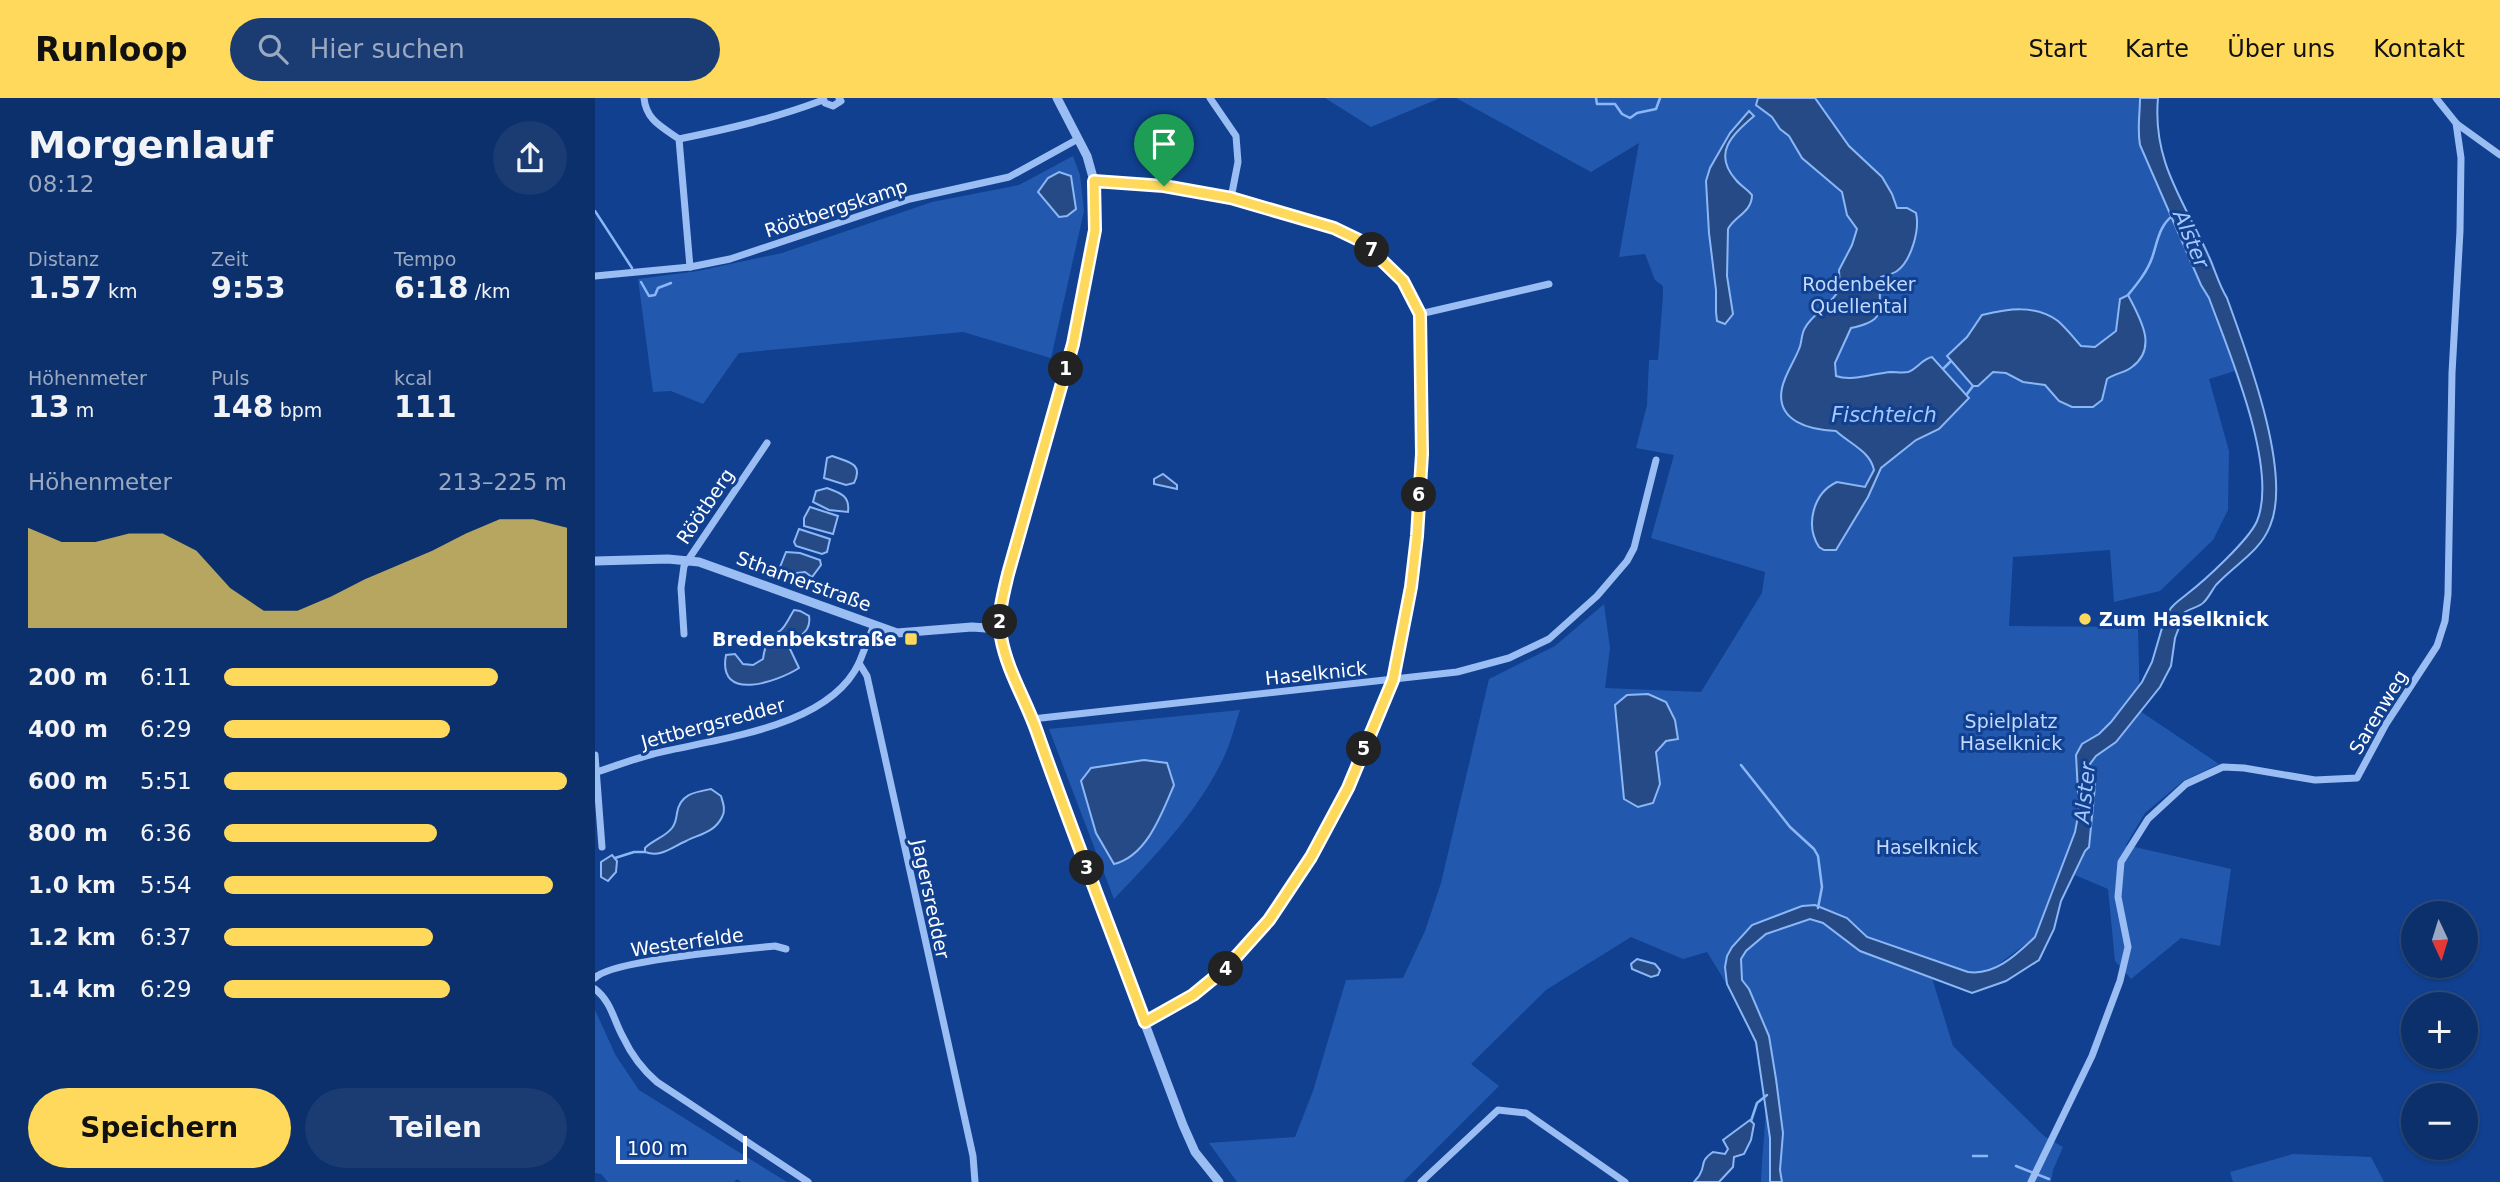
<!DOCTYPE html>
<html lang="de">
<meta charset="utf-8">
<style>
body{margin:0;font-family:"DejaVu Sans",sans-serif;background:#1a3c73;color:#f1f3f6;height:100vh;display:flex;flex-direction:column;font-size:26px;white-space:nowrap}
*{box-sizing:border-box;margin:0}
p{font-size:23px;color:#9aa9c1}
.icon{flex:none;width:38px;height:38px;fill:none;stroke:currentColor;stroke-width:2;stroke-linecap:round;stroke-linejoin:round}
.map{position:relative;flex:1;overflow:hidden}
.sheet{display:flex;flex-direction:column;background:#0c306b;width:595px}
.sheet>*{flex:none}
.needle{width:46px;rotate:176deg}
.tools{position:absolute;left:1806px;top:803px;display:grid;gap:14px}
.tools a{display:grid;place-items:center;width:77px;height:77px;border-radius:50%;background:#0c306b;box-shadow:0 2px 5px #0004,0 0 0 2px #2c4b7e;font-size:35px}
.scale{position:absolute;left:21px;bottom:18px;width:131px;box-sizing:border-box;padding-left:7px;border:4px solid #fff;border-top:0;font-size:19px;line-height:24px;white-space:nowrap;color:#fff;-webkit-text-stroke:5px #10408f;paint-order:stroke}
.pin{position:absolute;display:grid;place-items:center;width:60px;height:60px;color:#fff;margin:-72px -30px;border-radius:50% 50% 50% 0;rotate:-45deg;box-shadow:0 0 7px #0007}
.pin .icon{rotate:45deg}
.km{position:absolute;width:35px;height:35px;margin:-18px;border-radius:50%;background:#222;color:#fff;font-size:19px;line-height:35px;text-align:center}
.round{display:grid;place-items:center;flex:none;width:74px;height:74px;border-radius:37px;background:#1a3c73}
.headline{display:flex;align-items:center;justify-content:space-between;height:119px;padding:0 28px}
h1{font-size:38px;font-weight:600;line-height:52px}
.metrics{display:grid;grid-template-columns:repeat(3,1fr);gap:10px;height:119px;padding:7px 28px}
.metrics div{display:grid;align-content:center}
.metrics b{font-size:30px;font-weight:600}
.metrics small{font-size:19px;font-weight:400}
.metrics p{font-size:19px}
.chart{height:196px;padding:14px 28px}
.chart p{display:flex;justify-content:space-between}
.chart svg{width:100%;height:126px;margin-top:7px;fill:#ffd95c;opacity:.7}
.cta{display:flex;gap:14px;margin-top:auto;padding:14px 28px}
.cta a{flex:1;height:80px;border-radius:42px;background:#ffd95c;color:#111;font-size:28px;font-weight:600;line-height:80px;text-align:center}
.cta a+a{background:#1a3c73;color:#f1f3f6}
ul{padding:0 28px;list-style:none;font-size:23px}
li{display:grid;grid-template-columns:112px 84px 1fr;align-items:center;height:52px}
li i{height:18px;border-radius:9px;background:#ffd95c}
header{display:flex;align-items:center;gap:42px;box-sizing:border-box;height:98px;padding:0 35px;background:#ffd95c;color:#111}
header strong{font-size:33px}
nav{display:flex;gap:38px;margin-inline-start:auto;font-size:24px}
.search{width:490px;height:63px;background:#1a3c73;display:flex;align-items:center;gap:18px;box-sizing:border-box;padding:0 24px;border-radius:38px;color:#9aa9c1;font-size:26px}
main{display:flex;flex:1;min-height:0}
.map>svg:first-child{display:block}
.green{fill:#2259af;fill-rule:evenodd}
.water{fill:#264a85;stroke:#8cb7f6;stroke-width:2}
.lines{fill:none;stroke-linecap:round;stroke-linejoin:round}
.stream{stroke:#8cb7f6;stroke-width:2.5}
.minor{stroke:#9abdf3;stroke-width:7}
.tertiary{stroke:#9abdf3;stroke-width:9}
.route-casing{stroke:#fff;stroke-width:14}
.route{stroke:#ffd95c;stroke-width:9}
.poi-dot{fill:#ffd95c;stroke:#10408f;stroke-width:2.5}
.labels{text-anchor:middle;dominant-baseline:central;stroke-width:6;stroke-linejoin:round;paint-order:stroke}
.street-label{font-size:19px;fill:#fff;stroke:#10408f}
.park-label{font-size:19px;fill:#c2d9fd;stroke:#10408f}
.poi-label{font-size:19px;font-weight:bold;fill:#fff;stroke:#10408f;text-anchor:start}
.water-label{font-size:21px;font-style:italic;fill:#a6c7fa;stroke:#10408f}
</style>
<header>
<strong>Runloop</strong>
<div class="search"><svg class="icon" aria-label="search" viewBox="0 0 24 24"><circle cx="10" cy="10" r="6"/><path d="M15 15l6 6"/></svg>Hier suchen</div>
<nav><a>Start</a><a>Karte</a><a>Über uns</a><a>Kontakt</a></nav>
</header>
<main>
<section class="sheet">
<div class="headline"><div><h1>Morgenlauf</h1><p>08:12</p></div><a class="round"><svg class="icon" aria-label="share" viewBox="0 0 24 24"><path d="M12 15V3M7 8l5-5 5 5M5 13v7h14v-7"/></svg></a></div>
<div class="metrics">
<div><p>Distanz</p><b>1.57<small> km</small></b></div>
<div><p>Zeit</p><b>9:53</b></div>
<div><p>Tempo</p><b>6:18<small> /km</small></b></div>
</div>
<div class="metrics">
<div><p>Höhenmeter</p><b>13<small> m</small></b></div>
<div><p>Puls</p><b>148<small> bpm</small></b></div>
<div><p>kcal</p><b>111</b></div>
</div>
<div class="chart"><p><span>Höhenmeter</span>213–225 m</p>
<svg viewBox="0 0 160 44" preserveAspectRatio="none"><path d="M0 44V9L10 14L20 14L30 11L40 11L50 17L60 30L70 38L80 38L90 33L100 27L110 22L120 17L130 11L140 6L150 6L160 9V44z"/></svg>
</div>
<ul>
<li><b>200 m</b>6:11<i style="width:80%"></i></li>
<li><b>400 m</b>6:29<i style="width:66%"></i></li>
<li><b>600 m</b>5:51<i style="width:100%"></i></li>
<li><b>800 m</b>6:36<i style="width:62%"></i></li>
<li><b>1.0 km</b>5:54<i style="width:96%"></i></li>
<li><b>1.2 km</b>6:37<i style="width:61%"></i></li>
<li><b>1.4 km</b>6:29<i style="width:66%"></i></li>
</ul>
<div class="cta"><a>Speichern</a><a>Teilen</a></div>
</section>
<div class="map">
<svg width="1905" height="1084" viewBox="0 0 1905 1084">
<rect width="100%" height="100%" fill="#10408f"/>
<!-- green -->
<g class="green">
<path d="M730,0H845L776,29Z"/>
<path d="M861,0H1545C1545,17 1542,31 1545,47L1606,187L1614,200L1640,273L1614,281L1634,353L1633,412L1618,442L1565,493L1519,504L1515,452L1418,459L1414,528L1543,529L1545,613L1624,666L1588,683L1550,715L1531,747L1636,771L1625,848L1586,840L1536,881L1520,863L1513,791L1468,772L1458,789L1440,839L1393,874L1385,876L1373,874L1296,849L1337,880L1358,948L1449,1038L1468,1049L1458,1072L1456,1084H1166C1167,1054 1172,1022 1170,992C1166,941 1138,896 1112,854L1088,861L1036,839L951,892L876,966L904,988L808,1084H642L614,1045L700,1039L718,993L751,882L808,880L830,833L846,785L894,581L960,548L1009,506L1015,550L1010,590L1106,594L1167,495L1170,474L1056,440L1079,357L1041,350L1052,307L1054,262H1063L1068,197V188L1060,182L1050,156L1024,159L1044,45L996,74ZM1032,597L1082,641L1071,643L1060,654L1065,686L1058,705Z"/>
<path d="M478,58L485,77L489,113L456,260L368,234L144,255L108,306L76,293L58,294L43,181L103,173L187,155L337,104L424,87Z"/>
<path d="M645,612C640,627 636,644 629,659C603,714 560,758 519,801L454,631ZM549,662L561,728L531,763L510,753L495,716L486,683L496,670Z"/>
<path d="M0,912L21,958L44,992L192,1084H146L142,1081L139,1084H13L6,1076L0,1075Z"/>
<path d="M1698,1056L1776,1059L1789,1084H1638L1635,1074Z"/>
</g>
<!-- water -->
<g class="water">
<path d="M1163,0H1220L1254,48L1287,79L1297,96L1302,110H1312L1321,115C1325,132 1316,163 1302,173C1298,176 1291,177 1286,179C1281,210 1296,222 1256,230L1240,265L1241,278C1257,284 1279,275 1296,274C1301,274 1308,275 1313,274C1322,271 1327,261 1337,259L1374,300L1344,331L1321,342L1286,370L1273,399L1241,452H1229L1224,449C1210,427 1218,395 1242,384L1270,389L1279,372C1275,353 1255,346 1241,333C1216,332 1180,324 1187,290C1190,276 1199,264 1204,251C1207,245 1206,236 1210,230C1218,215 1238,206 1245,190L1244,172L1257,147L1262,131L1252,117L1247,94L1207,60L1194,38L1185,31L1177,19L1161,7Z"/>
<path d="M1545,0H1563C1557,65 1590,104 1615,161C1621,175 1624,187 1632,200C1651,253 1698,375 1675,428C1665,454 1639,467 1621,487C1617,492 1614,499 1609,504C1605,509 1596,510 1590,514L1580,540L1576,568L1565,589L1521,644L1501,658L1495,666L1499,678L1500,688L1494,749L1490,753L1466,803L1459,831L1444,862L1411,883L1377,895L1265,853L1228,825L1215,821L1171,836L1151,853L1146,861L1147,882L1154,891L1174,938L1181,981L1188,1035L1185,1072L1187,1084H1175V1040L1161,944L1132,886L1130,869L1132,858L1137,849L1157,827L1207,808L1220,807L1252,820L1272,839L1373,874C1400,878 1422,856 1440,839L1480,734L1484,713L1481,657L1487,646L1504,636L1516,624L1547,584L1557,564L1570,520L1576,510C1581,504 1586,501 1592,496C1609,483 1654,442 1662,423C1684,370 1633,252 1614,200L1606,187L1545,47C1542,30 1545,17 1545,0Z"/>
<path d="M1154,13L1159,18C1137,37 1117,55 1141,82C1146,88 1152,91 1157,97C1157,114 1140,118 1133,131L1132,178L1138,216L1130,226L1122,223L1121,214V192L1114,135L1111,83L1115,70L1135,35Z"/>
<path d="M464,74L476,78L481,111L472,118L464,119L443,94L453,80Z"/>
<path d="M1533,197C1544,219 1564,249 1537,269C1530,275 1520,275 1512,281L1507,302L1498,309H1477L1464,303L1450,287L1428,284L1411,275L1398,274L1383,288H1378L1352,258L1372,239L1387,217C1412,211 1440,206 1463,223C1471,230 1479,240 1486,248L1500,249L1521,233L1525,201Z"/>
<path d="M237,358C253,364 269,365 259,385L251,387L229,380L232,360Z"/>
<path d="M568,376L582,387V391L559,386V381Z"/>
<path d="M232,390C246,395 255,398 253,414L234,412L218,404L221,393Z"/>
<path d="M215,409L243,418L238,436L209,428V420Z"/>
<path d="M204,431L235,441L232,454L227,456L201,448L199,444Z"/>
<path d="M191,454L205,455L225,462L226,467L217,479L210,474C201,475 192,478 185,469Z"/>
<path d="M199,512L205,513L214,518C217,536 201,537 195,551L204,570C182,584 122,605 131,557L140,556L148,566L158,567L168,561C170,545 174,541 186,532C191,528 195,518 199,512Z"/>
<path d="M1053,596L1071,604L1080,622L1083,641L1071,643L1061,654L1065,686L1058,705L1043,709L1029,701L1020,607L1032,597Z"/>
<path d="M549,662L572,665L579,687C567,715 552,758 519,766L501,735L486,683L496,670Z"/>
<path d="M116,691L126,698C128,705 131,712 127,719C120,734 105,736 91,743C77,749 66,760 50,754V750C58,742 70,739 77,730C81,725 81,721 82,715C85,696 100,694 116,691Z"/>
<path d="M17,757L22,763L21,774L13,783L6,779V764Z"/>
<path d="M1042,861L1060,866L1065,872L1063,877L1056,879L1037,871L1036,866Z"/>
<path d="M1155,1022L1159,1026L1156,1042L1149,1056L1139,1059L1138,1069L1124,1084H1099C1101,1081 1104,1079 1105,1076C1111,1066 1104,1064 1118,1054L1130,1056L1133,1051L1128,1042Z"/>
</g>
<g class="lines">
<!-- stream -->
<g class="stream">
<path d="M1001,0L1002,6H1020L1027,16L1035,20L1042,15L1061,11L1065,0"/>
<path d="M0,113L37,170"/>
<path d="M46,184L54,198L60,197L63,190L76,185"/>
<path d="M1533,197C1542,186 1552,174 1557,160C1562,146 1564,126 1579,117"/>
<path d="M1349,270L1356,263"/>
<path d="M1372,296L1378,288"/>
<path d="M1146,667L1195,729L1219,751L1223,758L1227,789L1223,810"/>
<path d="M20,760L39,754H50"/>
<path d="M1156,1023L1162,1005L1172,997"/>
<path d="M1378,1058H1392"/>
<path d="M1421,1068L1454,1081"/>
</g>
<!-- minor -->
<g class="minor">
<path d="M49,0C51,22 67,29 84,41L95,169"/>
<path d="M228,0L230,5L238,8L246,3L244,0"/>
<path d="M615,0L641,38L643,64L636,100"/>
<path d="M1862,26L1905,57"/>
<path d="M84,41C133,31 181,20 228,2"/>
<path d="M499,83L569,88L636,100L739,130L768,143L808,183L825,216L827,356L822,438L816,489L798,582L753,690L716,759L674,822L631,870L598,897L550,924"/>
<path d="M0,178L95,169L135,161L315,101L414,79L483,41"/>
<path d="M825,216L954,186"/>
<path d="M279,527L264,565L272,578L378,1058L380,1084"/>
<path d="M89,536L86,490L89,468L172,345"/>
<path d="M437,621L862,574L914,560L954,541L1002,498L1032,463L1039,450L1061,362"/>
<path d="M0,657L7,749"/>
<path d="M2,674C20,668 39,661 58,656C121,640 233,631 264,565"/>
<path d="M0,880C15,862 151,851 180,848L191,851"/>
<path d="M0,891C16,903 19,923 28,939C36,956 48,972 62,984L213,1084"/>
<path d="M826,1084L903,1012L931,1015L1030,1084"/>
<path d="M1436,1084L1497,958L1525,883L1533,849L1523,799L1526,764L1553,721L1591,686L1628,669L1649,670L1720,682L1762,680L1791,626L1842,548L1850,523L1853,496L1857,275L1865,133L1866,60L1861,25L1841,0"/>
</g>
<!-- tertiary -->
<g class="tertiary">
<path d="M462,0L492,58L499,83L500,133L479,246L413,476L406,511L405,531L415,570L437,621L473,721L588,1027L600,1054L624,1084"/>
<path d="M0,463L73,461L104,464L302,535L377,529L405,531"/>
</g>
</g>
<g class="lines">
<defs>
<path id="route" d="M499,83L569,88L636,100L739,130L768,144L808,183L825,216L827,356L822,438L816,489L798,582L753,690L716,759L674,822L631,870L598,897L550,924C514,827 476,731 442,634C431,602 412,573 406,539C402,518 408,497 413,476L478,246L500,132Z"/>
</defs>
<!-- route casing -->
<use href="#route" class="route-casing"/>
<!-- route -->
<use href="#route" class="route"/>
</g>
<!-- markers -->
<g class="poi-dot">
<circle cx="1490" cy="521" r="7"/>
<rect x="309" y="534" width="14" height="14" rx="3.5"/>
</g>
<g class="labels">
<!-- street labels -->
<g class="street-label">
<text transform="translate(241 110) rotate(-18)">Röötbergskamp</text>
<text transform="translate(110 408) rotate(-56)">Röötberg</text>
<text transform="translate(209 483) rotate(20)">Sthamerstraße</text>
<text transform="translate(721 575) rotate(-6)">Haselknick</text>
<text transform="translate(1783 614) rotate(-59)">Sarenweg</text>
<text transform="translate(118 625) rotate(-15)">Jettbergsredder</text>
<text transform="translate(336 801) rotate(78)">Jagersredder</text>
<text transform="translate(92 844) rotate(-8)">Westerfelde</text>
</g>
<!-- park labels -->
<g class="park-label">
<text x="1264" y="186">Rodenbeker<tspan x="1264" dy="22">Quellental</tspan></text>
<text x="1416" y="623">Spielplatz<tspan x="1416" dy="22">Haselknick</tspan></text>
<text x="1332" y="749">Haselknick</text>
</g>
<!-- poi labels -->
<g class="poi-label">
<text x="1504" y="521">Zum Haselknick</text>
<text x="302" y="541" text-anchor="end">Bredenbekstraße</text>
</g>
<!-- water labels -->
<g class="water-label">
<text transform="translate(1596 141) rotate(67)">Alster</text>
<text x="1289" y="317">Fischteich</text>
<text transform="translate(1490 695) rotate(-84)">Alster</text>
</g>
</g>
</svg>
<div class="tools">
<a><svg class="needle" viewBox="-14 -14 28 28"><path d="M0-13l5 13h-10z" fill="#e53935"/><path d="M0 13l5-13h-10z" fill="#9aa9c1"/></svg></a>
<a>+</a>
<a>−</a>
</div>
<div class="scale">100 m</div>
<div class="pin" style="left:569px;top:88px;background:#1e9e55"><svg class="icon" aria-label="arrive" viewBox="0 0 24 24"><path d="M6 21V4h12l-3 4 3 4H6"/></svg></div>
<b class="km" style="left:471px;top:271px">1</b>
<b class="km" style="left:405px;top:524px">2</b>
<b class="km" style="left:492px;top:770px">3</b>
<b class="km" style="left:631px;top:871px">4</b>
<b class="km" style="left:769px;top:651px">5</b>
<b class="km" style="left:824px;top:397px">6</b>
<b class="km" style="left:777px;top:152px">7</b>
</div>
</main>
